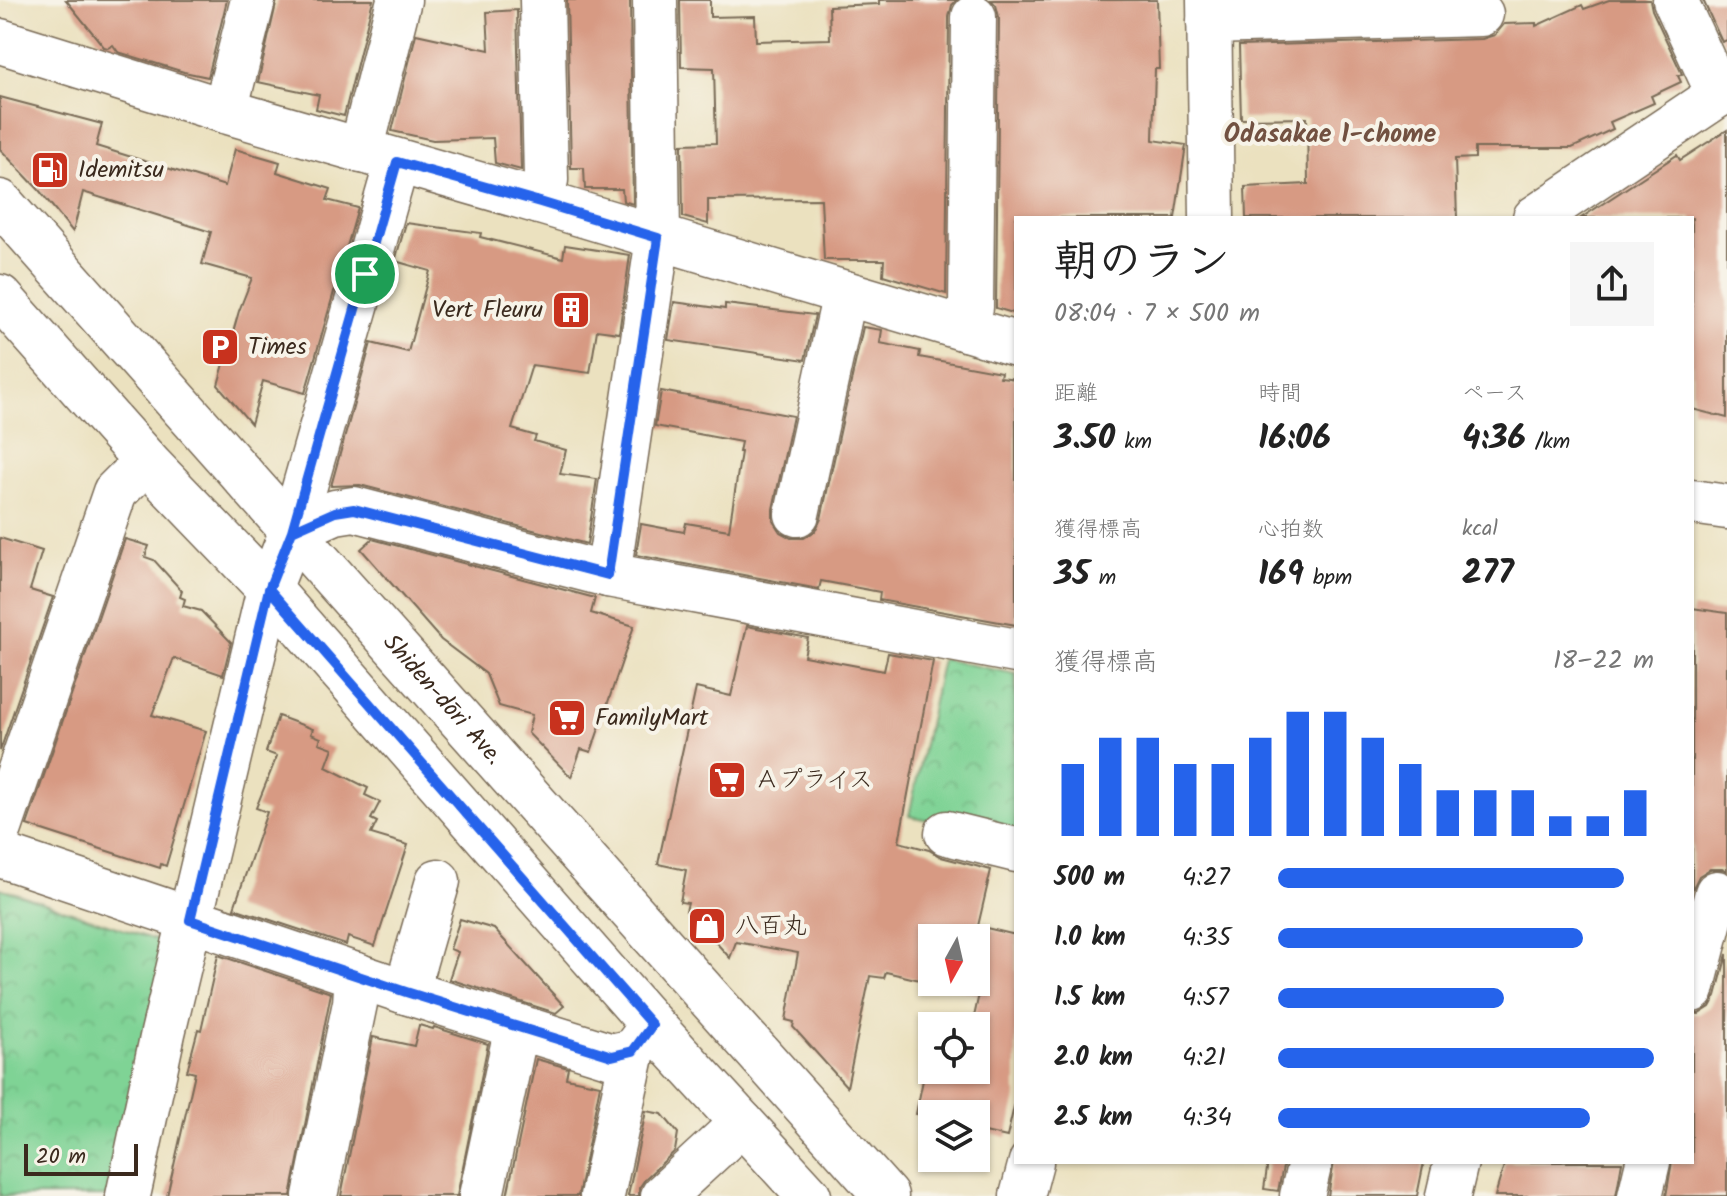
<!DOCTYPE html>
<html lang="ja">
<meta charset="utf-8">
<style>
body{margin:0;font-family:Kalam,"Klee One",sans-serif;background:#f6f6f6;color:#222;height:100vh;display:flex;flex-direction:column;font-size:30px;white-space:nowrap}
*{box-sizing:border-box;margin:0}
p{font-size:26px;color:#767676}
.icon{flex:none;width:44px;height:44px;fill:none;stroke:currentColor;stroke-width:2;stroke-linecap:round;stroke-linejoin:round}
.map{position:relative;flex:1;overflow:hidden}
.details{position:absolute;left:1014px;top:216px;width:680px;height:948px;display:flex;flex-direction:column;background:#fff;border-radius:0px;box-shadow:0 2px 6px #0004}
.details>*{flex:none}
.needle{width:52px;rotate:188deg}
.controls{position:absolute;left:918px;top:924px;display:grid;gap:16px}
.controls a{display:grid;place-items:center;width:72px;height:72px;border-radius:0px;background:#fff;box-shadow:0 2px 6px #0004;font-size:40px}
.scale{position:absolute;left:24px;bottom:20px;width:114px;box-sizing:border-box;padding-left:8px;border:4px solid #3b2a1e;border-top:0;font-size:22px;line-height:28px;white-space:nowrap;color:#3b2a1e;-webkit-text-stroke:6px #f7f3e8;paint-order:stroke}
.pin{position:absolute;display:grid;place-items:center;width:68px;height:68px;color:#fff;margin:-34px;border:4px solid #fff;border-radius:50%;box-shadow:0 2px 8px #0007}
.round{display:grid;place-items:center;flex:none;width:84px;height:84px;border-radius:0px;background:#f6f6f6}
.summary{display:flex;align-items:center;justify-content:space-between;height:136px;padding:0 40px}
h1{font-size:44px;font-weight:700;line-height:60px}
.figures{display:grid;grid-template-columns:repeat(3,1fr);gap:12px;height:136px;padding:8px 40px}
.figures div{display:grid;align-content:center}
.figures b{font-size:34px;font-weight:700}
.figures small{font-size:22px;font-weight:400}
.figures p{font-size:22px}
.chart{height:224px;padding:16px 40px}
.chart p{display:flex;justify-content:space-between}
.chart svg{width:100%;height:144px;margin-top:8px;stroke:#2563eb;stroke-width:6}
ul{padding:0 40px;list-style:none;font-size:26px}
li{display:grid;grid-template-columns:128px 96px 1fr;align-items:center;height:60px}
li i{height:20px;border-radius:10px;background:#2563eb}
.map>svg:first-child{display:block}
.park{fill:url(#park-crowns);stroke:#5d7e5a;stroke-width:2}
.building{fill:#d79a83;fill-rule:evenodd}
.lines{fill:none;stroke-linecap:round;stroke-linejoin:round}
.minor-casing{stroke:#796a56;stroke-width:47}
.minor{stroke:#fff;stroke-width:44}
.route-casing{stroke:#fff;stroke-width:16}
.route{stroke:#2563eb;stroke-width:10}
.labels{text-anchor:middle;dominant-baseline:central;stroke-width:8;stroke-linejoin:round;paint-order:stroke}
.poi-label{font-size:24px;fill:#3b2a1e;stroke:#f7f3e8;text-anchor:start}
.street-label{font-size:24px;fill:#3b2a1e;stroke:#f7f3e8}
.neighbourhood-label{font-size:26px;font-weight:bold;fill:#725141;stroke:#f7f3e8}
</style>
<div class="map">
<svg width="1727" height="1196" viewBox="0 0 1727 1196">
<defs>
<pattern id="park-crowns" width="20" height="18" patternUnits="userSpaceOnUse" patternTransform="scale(2)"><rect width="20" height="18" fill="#7fd395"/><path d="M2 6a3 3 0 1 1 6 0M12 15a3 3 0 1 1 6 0" fill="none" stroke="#6fb580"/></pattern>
</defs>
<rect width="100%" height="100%" fill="#f7f3e8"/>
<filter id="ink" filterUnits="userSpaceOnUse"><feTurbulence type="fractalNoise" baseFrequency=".0125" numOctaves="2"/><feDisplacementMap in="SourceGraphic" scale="16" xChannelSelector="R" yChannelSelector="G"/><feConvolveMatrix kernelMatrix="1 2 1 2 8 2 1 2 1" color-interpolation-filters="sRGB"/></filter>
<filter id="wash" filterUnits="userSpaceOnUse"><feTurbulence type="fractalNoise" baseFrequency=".006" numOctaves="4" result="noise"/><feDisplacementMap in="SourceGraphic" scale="32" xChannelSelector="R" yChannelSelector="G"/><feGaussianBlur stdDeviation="1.8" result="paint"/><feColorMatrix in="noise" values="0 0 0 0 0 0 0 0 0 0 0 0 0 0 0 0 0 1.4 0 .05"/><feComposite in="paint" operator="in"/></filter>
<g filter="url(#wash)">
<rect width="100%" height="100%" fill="#ebe1bf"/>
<!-- park -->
<g class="park">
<path d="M942,659L1016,674V838L909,816Z"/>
<path d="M0,888L158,941L164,956L109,1196H0Z"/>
</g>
<g id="blocks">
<!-- building -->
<g class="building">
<path d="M66,0H227L208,77L184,72L118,52L113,45L108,48L104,47Z"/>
<path d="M277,0H373L344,116L316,109L319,95L258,82Z"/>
<path d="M567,0H630L633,204L623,201L622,189H585L584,168H571Z"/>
<path d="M680,0H710V17L755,16L756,41L830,39L829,6L879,4V0H957L952,5L949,17L946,294L883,275L884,260H824L821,199L708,200V224L683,217L682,144L716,143L714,68L681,67Z"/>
<path d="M991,0H1157L1159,69H1155L1153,140L1186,145L1175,218H1016V314L996,308L999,17L996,5Z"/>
<path d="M1609,0H1650L1652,10L1682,74L1678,76L1681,82L1651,96L1654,103L1610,122L1613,129L1572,148H1475V158L1455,159L1457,218H1246L1245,187L1308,184L1307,118L1241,119L1239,46L1482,39L1495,35L1504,24L1536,23V26L1582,5L1584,9Z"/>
<path d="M1703,0H1727V40L1722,42Z"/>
<path d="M517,10L521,170L495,163L493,138L433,140L392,131L416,34L489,50L487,12Z"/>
<path d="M0,97L102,124L96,146L225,186L235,149L280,162L277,172L331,189L327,200L358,208L305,393L263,381L251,424L218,385L239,311L252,278L202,264L211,232L83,192L73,232L39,190L0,149Z"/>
<path d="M1727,130V418L1692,409V218H1581L1677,155L1680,160Z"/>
<path d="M406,223L481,233L480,237L563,258L565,245L630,255L619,333L597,330L590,373L532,365L512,429L536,436L534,441L566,450L560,474L597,479L587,544L360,485L331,486L371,343L408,352L430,271L395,261Z"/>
<path d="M674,302L725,309V304L815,315L805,360L668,340Z"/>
<path d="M863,327L882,330L880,343L920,351L919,357L1001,372L1000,377L1016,379V625L879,600L880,592L821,581L819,589L636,555L641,524L684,532L686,523L729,530L741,452H739L741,442L655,426L661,391L793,416L773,509V521L780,532L791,538H804L815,531L821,519Z"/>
<path d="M0,538L42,551L30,590L53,597L0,751Z"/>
<path d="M125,539L149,546L145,557L154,560L182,591L180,597L185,599L183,606L201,611L231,642L223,675L174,658L152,715L206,731L166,866L161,864L160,868L27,825Z"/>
<path d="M372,539L595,598L591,613L634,626L591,752L581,749L571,777L528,733L532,715L499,706L486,674L441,640L361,549Z"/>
<path d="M1692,608L1727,613V871L1722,869H1710L1699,876L1692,890Z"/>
<path d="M747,626L808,638L804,656L884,671L888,653L933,661L899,842L929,850L941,857L991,870L978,926L1016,935V1098L1007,1137L976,1130V1114H932V1117L916,1114L930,1046L932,1047V1070H976V1026H972L979,994L886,972L884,978L870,976L847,1087L793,1027L794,1022L786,1020L798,953L736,942L730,958L702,927V921L694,920L695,912L686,911L688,903L680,902L686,870L658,864L696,688L731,696ZM932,938H976V982H932Z"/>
<path d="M278,716L313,729L311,734L321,738L319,743L333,748L326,767L368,788L365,795L380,802L371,819L377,822L371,834L408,845L375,946L348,937L346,945L234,908L267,812L256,808L277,756L266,752Z"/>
<path d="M460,919L494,929L564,1006L556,1013L449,979L458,952L450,949Z"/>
<path d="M1727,954V1196H1666L1672,1162H1692V1014H1699L1710,1007L1716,996Z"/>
<path d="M218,955L331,993L291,1196H167L195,1073L187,1071L198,1029L201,1030Z"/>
<path d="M419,1025L433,1029L434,1027L488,1044L457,1196H341L373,1037L414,1046Z"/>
<path d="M536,1059L568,1068L566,1078L600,1085L578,1196H507Z"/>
<path d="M646,1111L662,1114L678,1133L675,1151L646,1178L639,1188V1196H628Z"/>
<path d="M1268,1162H1284L1278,1191L1264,1189Z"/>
<path d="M1334,1162H1424L1417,1196H1328Z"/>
<path d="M1505,1162H1622L1616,1196H1495Z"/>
</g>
</g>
</g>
<g filter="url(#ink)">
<use href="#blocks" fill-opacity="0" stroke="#796a56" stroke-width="2"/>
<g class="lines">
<defs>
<g id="minor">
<path d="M1209,0L1212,218"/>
<path d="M1675,0L1719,95"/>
<path d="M1209,22L1481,14"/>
<path d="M0,41L225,111L540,202L1016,344"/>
<path d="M225,111L253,0"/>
<path d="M361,151L399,0"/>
<path id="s1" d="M0,202L292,531L886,1196"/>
<path d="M540,202L546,180L542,0"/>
<path d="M1535,218L1727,89"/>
<path d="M0,297L146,461L269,589L652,1025L809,1196"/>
<path d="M966,329L971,307L974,17"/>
<path d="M1692,502L1727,507"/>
<path d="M797,514L845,293"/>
<path d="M292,531L335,512L354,509L608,575L1016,651"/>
<path d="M608,575L658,238L655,0"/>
<path d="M0,828L115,492L146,461"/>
<path d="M947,833L1016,850"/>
<path d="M0,855L406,992L612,1056L633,1051"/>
<path d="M1692,990L1717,893"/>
<path d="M406,992L438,881"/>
<path d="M128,1196L163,1033L269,589L292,531L397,162"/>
<path d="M315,1196L355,1003L357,975"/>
<path d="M481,1196L517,1026"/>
<path d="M602,1196L633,1051L648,1031"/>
<path d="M663,1196L742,1123"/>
<path d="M1022,1196L1031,1162"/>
<path d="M1302,1196L1310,1162"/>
<path d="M1448,1196L1456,1162"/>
<path d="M1640,1196L1648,1162"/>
</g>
</defs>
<!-- minor casing -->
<use href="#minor" class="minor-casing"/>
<!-- minor -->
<use href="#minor" class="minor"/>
</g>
</g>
<g class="lines" filter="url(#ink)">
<defs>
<path id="route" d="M365,274L292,531L269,589L190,920L406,992L612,1056L633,1051L652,1025L269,589L292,531L335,512L354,509L608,575L658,238L540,202L397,162L365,274"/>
</defs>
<!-- route casing -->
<use href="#route" class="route-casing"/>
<!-- route -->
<use href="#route" class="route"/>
</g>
<!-- icons -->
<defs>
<symbol id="fuel-square" viewBox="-11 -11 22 22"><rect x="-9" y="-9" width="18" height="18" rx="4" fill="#c8321e" stroke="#f7f3e8"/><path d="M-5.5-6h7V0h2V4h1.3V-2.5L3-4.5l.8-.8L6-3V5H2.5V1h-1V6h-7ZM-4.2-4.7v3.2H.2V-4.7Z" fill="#fff"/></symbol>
<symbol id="building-square" viewBox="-11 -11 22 22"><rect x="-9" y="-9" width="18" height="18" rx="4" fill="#c8321e" stroke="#f7f3e8"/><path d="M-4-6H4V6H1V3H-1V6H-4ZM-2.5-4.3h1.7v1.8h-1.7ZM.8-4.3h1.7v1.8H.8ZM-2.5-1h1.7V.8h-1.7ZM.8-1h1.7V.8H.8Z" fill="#fff"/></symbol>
<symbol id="parking-square" viewBox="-11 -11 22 22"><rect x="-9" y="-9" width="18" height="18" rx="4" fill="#c8321e" stroke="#f7f3e8"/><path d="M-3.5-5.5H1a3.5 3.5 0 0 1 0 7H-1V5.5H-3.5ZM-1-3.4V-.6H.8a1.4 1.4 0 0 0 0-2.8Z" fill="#fff"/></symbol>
<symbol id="supermarket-square" viewBox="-11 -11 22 22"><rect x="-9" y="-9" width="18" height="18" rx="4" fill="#c8321e" stroke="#f7f3e8"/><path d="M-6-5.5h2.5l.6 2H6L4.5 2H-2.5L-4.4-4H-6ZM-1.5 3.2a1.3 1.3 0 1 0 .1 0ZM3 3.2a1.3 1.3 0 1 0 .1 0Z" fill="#fff"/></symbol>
<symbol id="shop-square" viewBox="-11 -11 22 22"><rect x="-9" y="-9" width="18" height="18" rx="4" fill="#c8321e" stroke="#f7f3e8"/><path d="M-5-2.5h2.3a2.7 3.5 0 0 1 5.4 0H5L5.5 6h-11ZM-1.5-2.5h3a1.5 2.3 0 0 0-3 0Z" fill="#fff"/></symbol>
</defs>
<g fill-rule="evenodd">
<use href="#fuel-square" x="28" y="148" width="44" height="44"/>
<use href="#building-square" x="549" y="288" width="44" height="44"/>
<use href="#parking-square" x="198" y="325" width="44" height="44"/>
<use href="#supermarket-square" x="545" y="696" width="44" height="44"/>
<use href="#supermarket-square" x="705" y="758" width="44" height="44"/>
<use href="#shop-square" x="685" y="904" width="44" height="44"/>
</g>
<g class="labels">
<!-- poi labels -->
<g class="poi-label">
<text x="78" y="170">Idemitsu</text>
<text x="543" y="310" text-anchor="end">Vert Fleuru</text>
<text x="248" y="347">Times</text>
<text x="595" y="718">FamilyMart</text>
<text x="755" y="780">Ａプライス</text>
<text x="735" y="926">八百丸</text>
</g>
<!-- street labels -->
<g class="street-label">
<text stroke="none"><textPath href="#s1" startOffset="666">Shiden-dōri Ave.</textPath></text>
</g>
<!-- neighbourhood labels -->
<g class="neighbourhood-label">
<text x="1330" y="135">Odasakae 1-chome</text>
</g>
</g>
</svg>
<div class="controls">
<a><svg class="needle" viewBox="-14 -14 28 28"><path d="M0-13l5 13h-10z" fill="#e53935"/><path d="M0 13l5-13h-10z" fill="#767676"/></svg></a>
<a><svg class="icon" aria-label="locate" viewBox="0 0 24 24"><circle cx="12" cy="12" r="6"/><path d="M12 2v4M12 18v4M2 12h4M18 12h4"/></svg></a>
<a><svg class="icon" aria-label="layers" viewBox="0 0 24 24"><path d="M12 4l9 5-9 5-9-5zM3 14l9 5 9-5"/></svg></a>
</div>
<div class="scale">20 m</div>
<div class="pin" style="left:365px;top:274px;background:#1e9e55"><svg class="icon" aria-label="arrive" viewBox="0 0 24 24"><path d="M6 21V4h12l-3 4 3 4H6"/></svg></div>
<section class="details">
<div class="summary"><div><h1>朝のラン</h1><p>08:04 · 7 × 500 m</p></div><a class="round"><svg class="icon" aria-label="share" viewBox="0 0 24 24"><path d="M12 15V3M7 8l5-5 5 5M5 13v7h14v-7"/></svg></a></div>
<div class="figures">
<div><p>距離</p><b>3.50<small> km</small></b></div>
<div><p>時間</p><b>16:06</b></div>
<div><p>ペース</p><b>4:36<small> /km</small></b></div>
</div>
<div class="figures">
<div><p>獲得標高</p><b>35<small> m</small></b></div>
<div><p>心拍数</p><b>169<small> bpm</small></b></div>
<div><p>kcal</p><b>277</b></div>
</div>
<div class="chart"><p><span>獲得標高</span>18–22 m</p>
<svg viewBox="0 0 160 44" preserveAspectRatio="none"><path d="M5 44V22M15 44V14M25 44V14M35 44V22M45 44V22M55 44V14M65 44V6M75 44V6M85 44V14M95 44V22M105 44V30M115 44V30M125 44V30M135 44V38M145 44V38M155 44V30"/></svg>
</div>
<ul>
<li><b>500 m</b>4:27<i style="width:92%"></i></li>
<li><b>1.0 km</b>4:35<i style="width:81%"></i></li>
<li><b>1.5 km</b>4:57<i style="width:60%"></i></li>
<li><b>2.0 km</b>4:21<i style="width:100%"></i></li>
<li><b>2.5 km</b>4:34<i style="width:83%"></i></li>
</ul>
</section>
</div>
